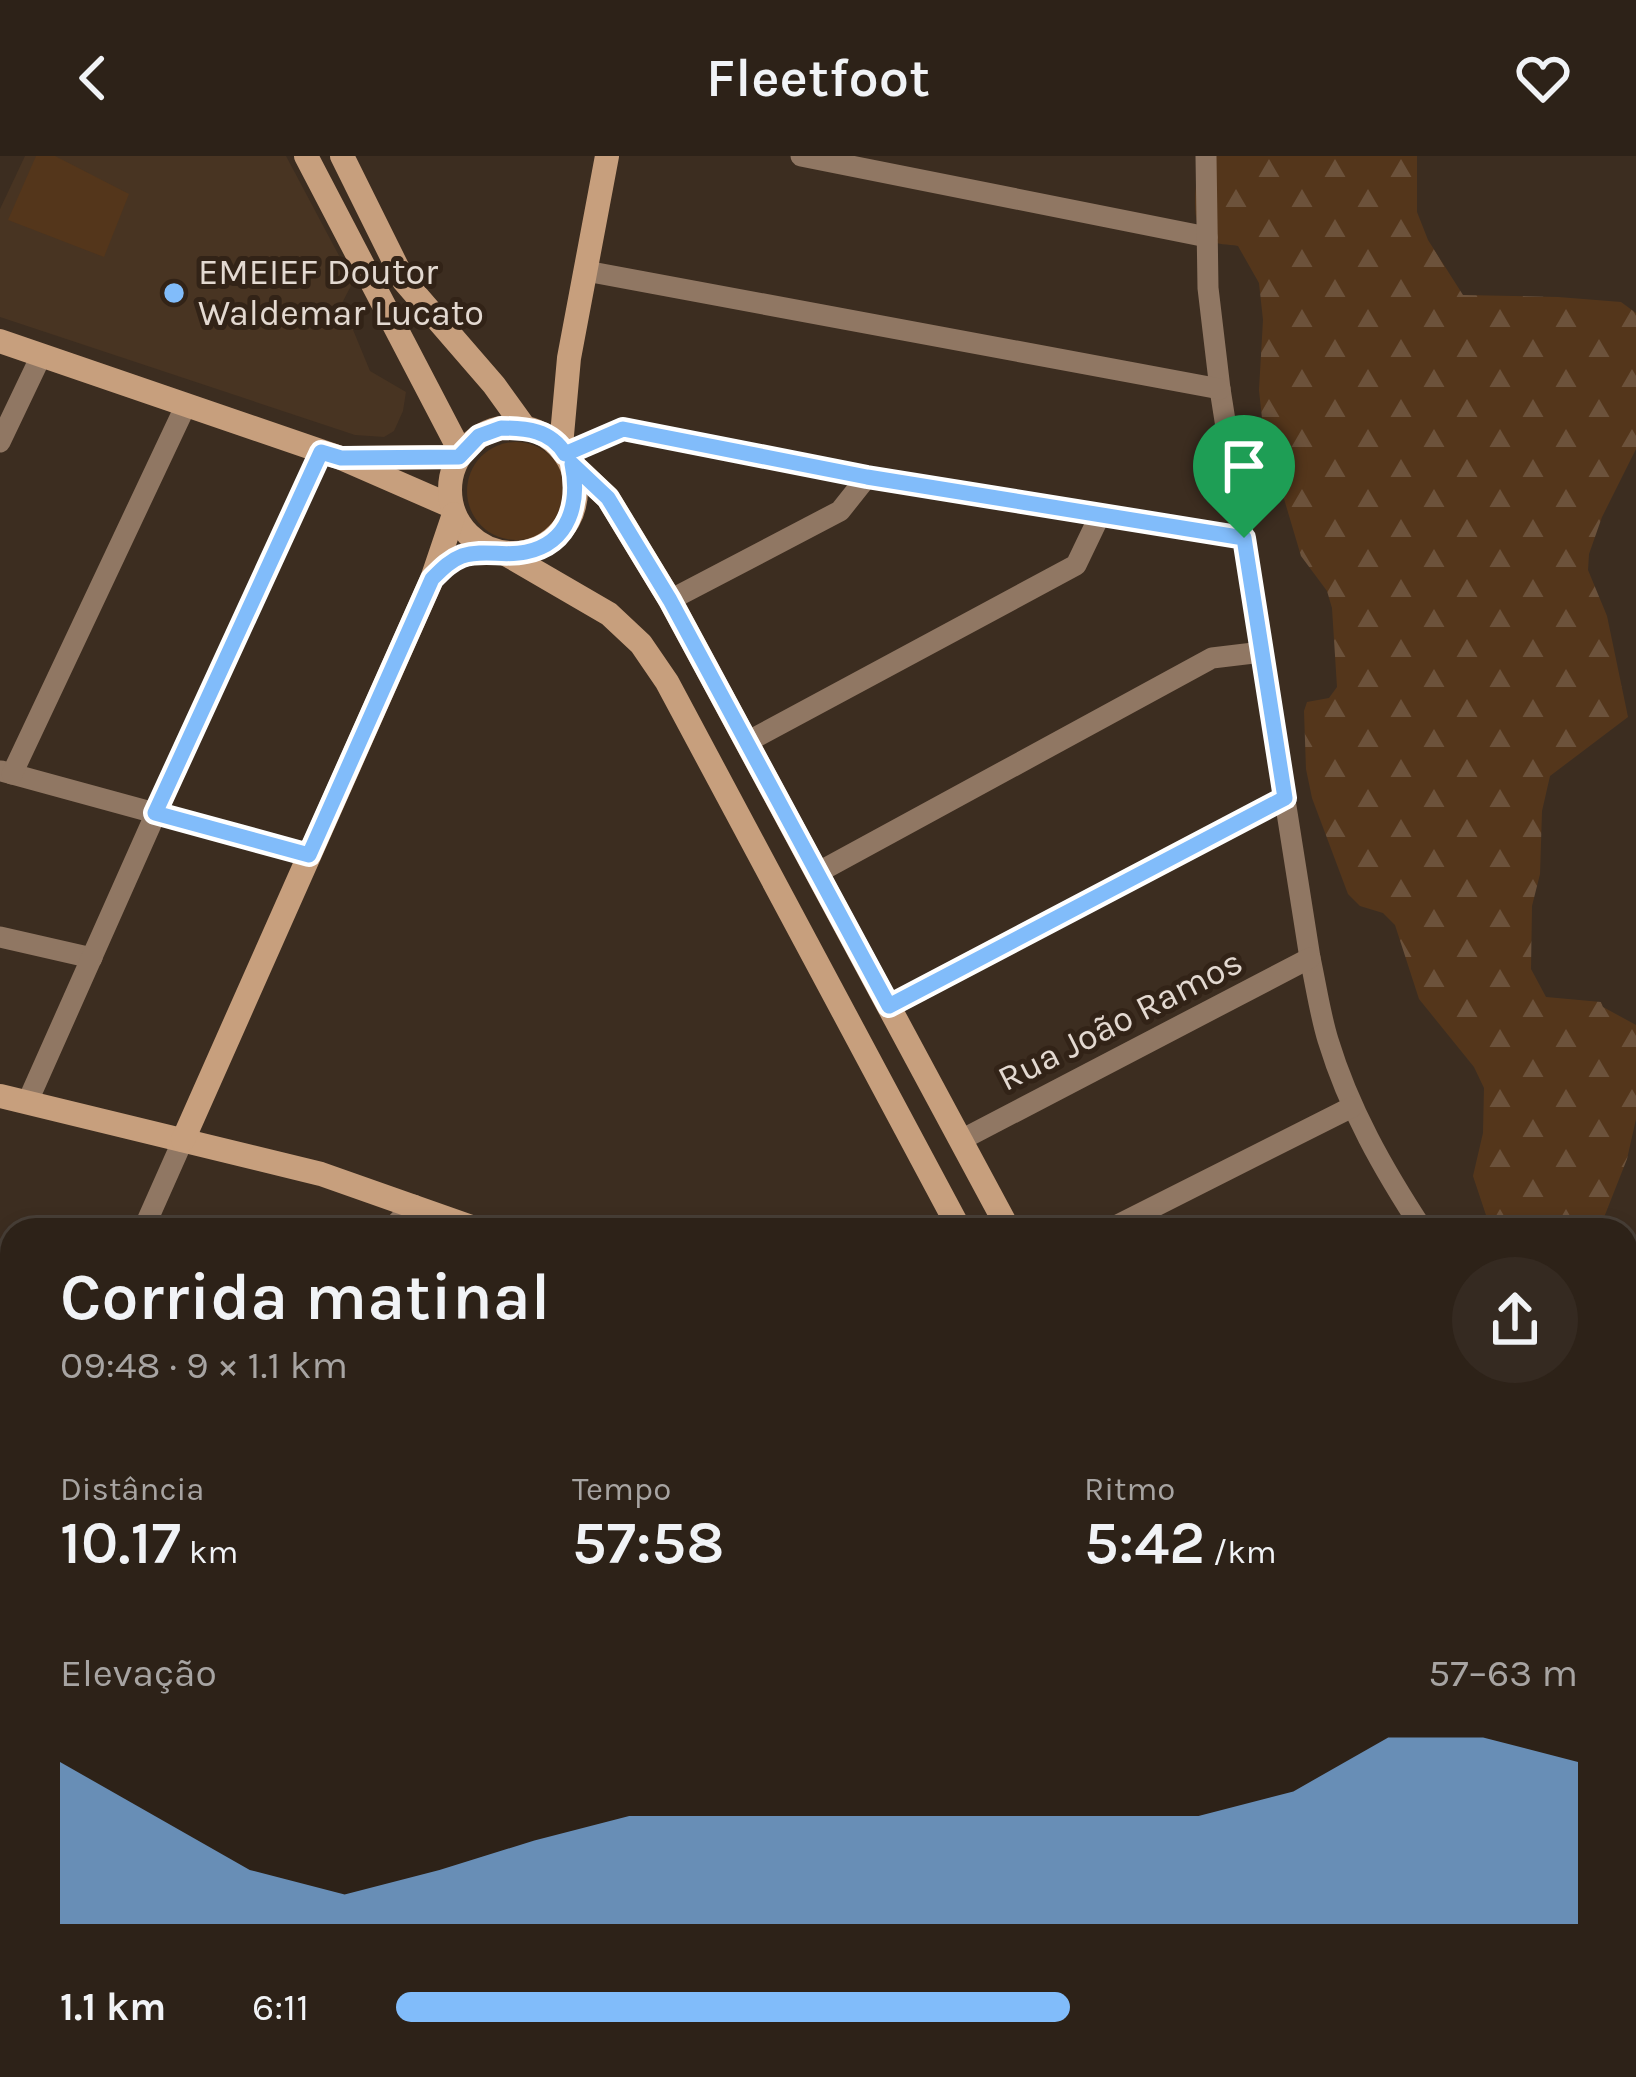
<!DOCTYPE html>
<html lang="pt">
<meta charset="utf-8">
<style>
body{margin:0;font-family:Karla,sans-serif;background:#352a21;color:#f1f3f6;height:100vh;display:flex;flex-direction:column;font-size:45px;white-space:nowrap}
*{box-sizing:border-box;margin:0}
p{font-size:39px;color:#a7a4a2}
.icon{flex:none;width:66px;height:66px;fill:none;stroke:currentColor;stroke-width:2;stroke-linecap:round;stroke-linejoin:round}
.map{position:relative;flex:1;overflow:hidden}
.details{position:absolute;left:0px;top:1062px;width:1638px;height:861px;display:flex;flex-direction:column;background:#2d2218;border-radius:36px 36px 0 0;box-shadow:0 6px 18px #0003,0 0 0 3px #483f37}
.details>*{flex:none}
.pin{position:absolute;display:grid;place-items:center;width:102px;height:102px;color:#fff;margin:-123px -51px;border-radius:50% 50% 50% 0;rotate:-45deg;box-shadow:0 0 12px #0007}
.pin .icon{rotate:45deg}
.round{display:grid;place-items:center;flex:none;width:126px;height:126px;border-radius:63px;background:#352a21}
.overview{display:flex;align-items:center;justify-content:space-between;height:204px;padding:0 60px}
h1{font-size:66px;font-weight:600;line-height:90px}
.metrics{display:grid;grid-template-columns:repeat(3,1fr);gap:18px;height:204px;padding:12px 60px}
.metrics div{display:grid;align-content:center}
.metrics b{font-size:60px;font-weight:600}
.metrics small{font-size:33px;font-weight:400}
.metrics p{font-size:33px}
.chart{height:336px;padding:24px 60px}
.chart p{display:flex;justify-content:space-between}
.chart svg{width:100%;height:216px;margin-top:12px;fill:#81bcfa;opacity:.7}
ul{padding:0 60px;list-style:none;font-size:39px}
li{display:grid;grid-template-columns:192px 144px 1fr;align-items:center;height:90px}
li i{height:30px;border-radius:15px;background:#81bcfa}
header{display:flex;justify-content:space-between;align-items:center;height:156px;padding:0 60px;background:#2d2218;font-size:54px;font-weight:600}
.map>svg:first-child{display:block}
.built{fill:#483422}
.forest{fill:url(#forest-firs)}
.green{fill:#54361b}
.building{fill:#524335;stroke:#7c6b5d;stroke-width:3}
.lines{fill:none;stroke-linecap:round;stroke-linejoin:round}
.street{stroke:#907763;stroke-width:21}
.secondary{stroke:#c79f7d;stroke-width:24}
.route-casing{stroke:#fff;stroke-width:24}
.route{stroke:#81bcfa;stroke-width:15}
.poi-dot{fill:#81bcfa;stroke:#322317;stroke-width:4.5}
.labels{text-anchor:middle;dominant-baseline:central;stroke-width:10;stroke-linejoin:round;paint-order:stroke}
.poi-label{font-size:36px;fill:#e3d9d1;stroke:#322317;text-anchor:start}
.street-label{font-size:36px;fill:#e3d9d1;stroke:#322317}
</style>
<header><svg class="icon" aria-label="back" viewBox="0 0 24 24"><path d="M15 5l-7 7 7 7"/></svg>Fleetfoot<svg class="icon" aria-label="heart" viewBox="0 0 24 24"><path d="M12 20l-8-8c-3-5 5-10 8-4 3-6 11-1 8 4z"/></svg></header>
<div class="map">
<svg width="1636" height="1921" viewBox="0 0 1636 1921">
<defs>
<pattern id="forest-firs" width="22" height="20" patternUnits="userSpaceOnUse" patternTransform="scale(3)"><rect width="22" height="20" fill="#54361b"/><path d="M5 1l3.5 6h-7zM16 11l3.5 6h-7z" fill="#6c523b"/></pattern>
</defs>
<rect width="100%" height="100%" fill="#3c2d20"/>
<!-- built -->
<path class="built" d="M25,0H286L353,126L342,147L370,215L406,236L403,255L394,275L384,281L355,279L0,161V53Z"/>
<!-- forest -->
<g class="forest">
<path d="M1202,0H1417V56L1428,84L1463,139L1558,141L1621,146L1636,157V293L1602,361L1589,398L1588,414L1607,460L1628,561L1550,620L1542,655L1540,718L1532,750L1531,813L1546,841L1601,846L1603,851L1636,869V963L1627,1003L1599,1074H1486L1488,1065L1473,1020L1483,977L1484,932L1474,911L1419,843L1395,769L1383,757L1360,750L1348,738L1312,642L1306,613L1304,555L1307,546L1329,542L1337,531L1332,452L1327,435L1301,400L1263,272L1259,234L1263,164L1259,127L1238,90C1229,88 1216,89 1209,84C1187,71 1196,20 1202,0Z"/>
<path d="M0,1765L12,1769V1911H325L324,1921H0Z"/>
</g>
<!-- green -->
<g class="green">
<path d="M36,0H55L129,38L104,101L8,64Z"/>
<circle cx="516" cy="335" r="49"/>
<path d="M1636,1438V1685L1626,1682V1463Z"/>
</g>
<!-- building -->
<path class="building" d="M1314,1911H1444L1441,1921H1310Z"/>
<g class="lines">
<!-- street -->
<g class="street">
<path d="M801,0L1207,81"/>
<path d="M1206,0L1208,132L1220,233L1310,802C1316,829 1320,858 1328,884C1349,953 1383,1013 1423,1074"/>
<path d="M586,115L1220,233"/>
<path d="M0,286L41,200"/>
<path d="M565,298L623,273L867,321L1244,382"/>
<path d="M670,444L840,355L867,321"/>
<path d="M747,586L1076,409L1100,359"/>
<path d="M1,615L309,699"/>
<path d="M12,618L185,251"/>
<path d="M817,717L1212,502L1262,496"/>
<path d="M0,781L92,802"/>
<path d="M889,851L1285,642"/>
<path d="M27,947L156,657L321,296"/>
<path d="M961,984L1310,802"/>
<path d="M143,1074L183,984"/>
<path d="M390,1074L414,1049"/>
<path d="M1108,1074L1352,951"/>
<path d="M0,1112L12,1115"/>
<path d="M0,1248L12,1236"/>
<path d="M1626,1250L1636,1249"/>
<path d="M1626,1300L1636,1293"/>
<path d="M0,1473L12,1461"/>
<path d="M0,1686L12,1674"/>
<path d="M0,1751L12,1754"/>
</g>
<!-- secondary -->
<g class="secondary">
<path d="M306,0L461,297"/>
<path d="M342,0L404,125L494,229L525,272"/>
<path d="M0,185L341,302L451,350"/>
<circle cx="513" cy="334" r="63"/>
<path d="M561,290L569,202L607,0"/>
<path d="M349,302L459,301"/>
<path d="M572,308L608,342L670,444L1009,1074"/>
<path d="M504,397L609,458L641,488L667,526L960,1074"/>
<path d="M0,940L321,1018L480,1074"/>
<path d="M183,984L432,423L454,358"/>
<path d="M1626,1421L1636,1397"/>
<path d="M1626,1696L1636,1700"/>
<path d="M1626,1779L1636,1769"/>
<path d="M353,1921L355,1911"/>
<path d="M1482,1921L1486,1911"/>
<path d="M1538,1921L1542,1911"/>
</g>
</g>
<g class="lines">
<defs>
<path id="route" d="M501,272C526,272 551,274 565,298L623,273L867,321L1244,382L1285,642L889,850L670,444L608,342L572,308C580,346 570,387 526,396C504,401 484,393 462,400C449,405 441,414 432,423L309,699L155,657L321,296L341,302L459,301L479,280Z"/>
</defs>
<!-- route casing -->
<use href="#route" class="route-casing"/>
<!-- route -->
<use href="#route" class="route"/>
</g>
<!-- markers -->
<circle class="poi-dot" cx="174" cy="137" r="12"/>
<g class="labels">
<!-- poi labels -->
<g class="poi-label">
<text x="198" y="116">EMEIEF Doutor<tspan x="198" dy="41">Waldemar Lucato</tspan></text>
</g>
<!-- street labels -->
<g class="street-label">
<text transform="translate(1120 864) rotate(-27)">Rua João Ramos</text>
</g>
</g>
</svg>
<div class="pin" style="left:1244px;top:382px;background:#1e9e55"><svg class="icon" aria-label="arrive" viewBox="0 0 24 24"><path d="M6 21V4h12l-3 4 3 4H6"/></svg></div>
<section class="details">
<div class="overview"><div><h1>Corrida matinal</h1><p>09:48 · 9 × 1.1 km</p></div><a class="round"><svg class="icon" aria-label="share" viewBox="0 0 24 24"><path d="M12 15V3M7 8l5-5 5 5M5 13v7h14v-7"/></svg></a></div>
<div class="metrics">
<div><p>Distância</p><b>10.17<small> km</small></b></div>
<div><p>Tempo</p><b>57:58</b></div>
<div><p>Ritmo</p><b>5:42<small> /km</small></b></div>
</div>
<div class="chart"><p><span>Elevação</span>57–63 m</p>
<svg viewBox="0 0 160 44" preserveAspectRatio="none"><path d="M0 44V11L10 22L20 33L30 38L40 33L50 27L60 22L70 22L80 22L90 22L100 22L110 22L120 22L130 17L140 6L150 6L160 11V44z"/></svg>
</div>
<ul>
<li><b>1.1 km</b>6:11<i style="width:57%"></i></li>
</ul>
</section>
</div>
